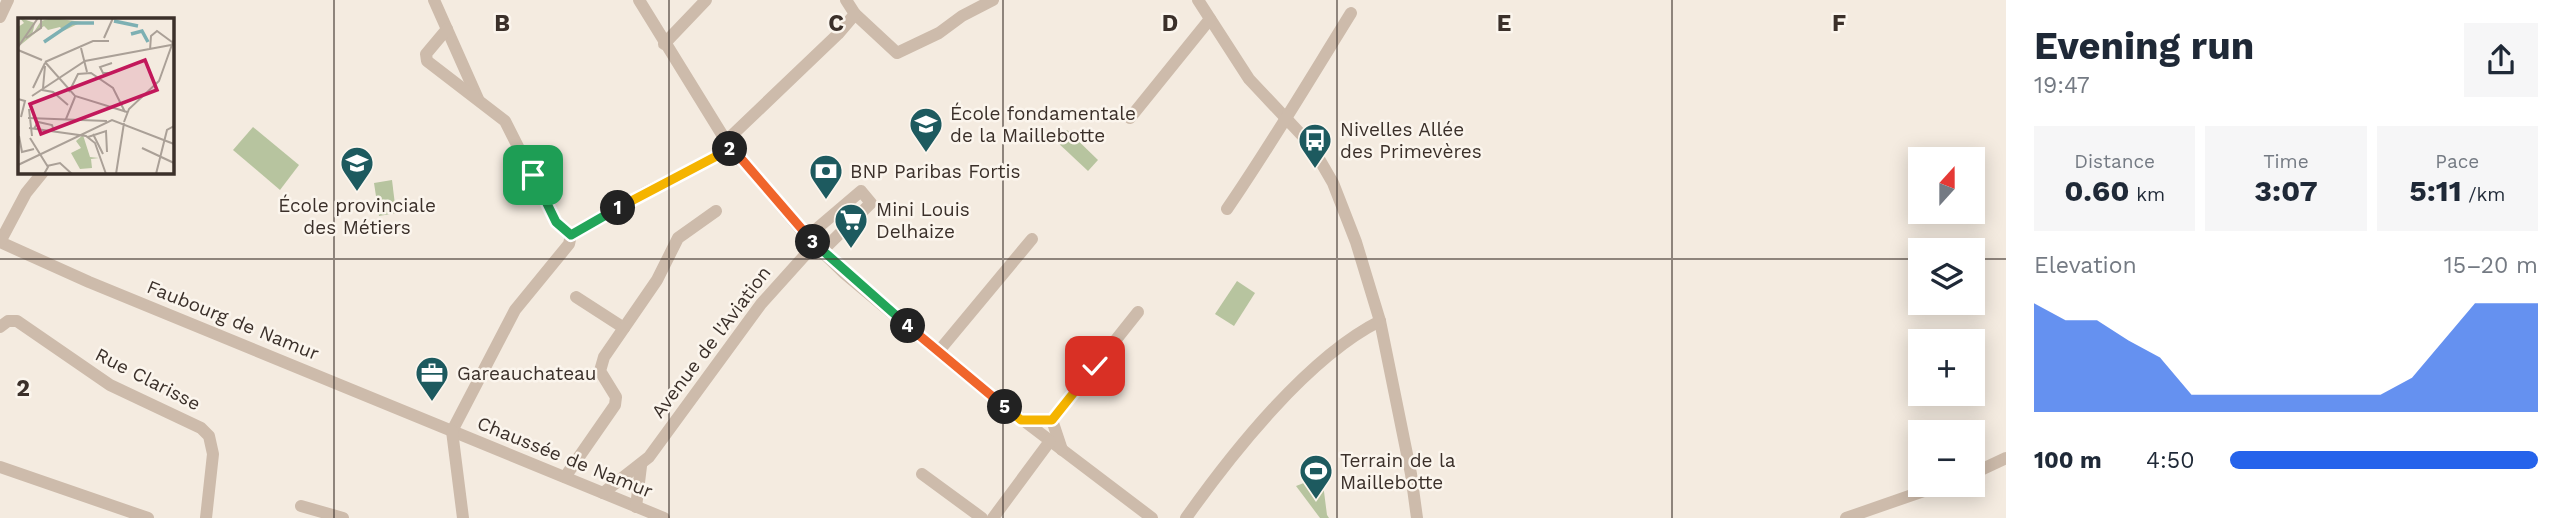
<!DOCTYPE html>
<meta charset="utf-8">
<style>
body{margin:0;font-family:"Work Sans",sans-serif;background:#f6f6f7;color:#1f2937;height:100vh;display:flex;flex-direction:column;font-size:26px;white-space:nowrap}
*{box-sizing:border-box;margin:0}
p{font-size:23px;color:#747a83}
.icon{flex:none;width:38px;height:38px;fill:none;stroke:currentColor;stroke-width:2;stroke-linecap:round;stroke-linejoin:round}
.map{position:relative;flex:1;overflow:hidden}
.sheet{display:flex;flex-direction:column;background:#fff;width:560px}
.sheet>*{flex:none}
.needle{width:46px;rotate:21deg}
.fabs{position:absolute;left:1908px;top:147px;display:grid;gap:14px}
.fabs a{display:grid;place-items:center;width:77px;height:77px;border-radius:0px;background:#fff;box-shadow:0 4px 18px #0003;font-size:35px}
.pin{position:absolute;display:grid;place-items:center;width:60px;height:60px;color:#fff;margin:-30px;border-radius:14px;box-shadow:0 4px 10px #0006}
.km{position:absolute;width:35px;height:35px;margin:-18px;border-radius:50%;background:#222;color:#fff;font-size:19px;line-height:35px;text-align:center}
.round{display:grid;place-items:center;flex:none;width:74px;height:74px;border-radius:0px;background:#f6f6f7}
.headline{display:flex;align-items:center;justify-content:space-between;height:119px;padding:0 28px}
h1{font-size:38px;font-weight:700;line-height:52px}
.metrics{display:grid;grid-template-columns:repeat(3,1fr);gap:10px;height:119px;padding:7px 28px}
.metrics div{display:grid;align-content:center;border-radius:0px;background:#f6f6f7;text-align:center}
.metrics b{font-size:30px;font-weight:700}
.metrics small{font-size:19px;font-weight:400}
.metrics p{font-size:19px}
.chart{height:196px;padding:14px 28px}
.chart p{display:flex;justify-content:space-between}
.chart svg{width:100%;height:126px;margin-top:7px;fill:#2563eb;opacity:.7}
ul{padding:0 28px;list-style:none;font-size:23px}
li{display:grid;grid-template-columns:112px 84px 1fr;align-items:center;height:52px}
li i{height:18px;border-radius:9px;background:#2563eb}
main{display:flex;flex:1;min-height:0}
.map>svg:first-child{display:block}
.park{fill:#b7c49f}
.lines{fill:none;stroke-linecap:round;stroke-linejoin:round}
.minor{stroke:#cdbbab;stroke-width:12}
.split-1-casing{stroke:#fff;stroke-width:14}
.split-2-casing{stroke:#fff;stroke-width:14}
.split-3-casing{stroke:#fff;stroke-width:14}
.split-4-casing{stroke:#fff;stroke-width:14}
.split-5-casing{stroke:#fff;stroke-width:14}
.split-6-casing{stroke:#fff;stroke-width:14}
.split-1{stroke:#22a559;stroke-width:9}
.split-2{stroke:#f5b400;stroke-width:9}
.split-3{stroke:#f0652b;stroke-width:9}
.split-4{stroke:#22a559;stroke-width:9}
.split-5{stroke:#f0652b;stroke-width:9}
.split-6{stroke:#f5b400;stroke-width:9}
.grid{fill:none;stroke:#3b302a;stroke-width:2;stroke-opacity:0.55}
.labels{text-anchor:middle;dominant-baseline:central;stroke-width:5;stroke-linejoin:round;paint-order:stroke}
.poi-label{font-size:19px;fill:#3b302a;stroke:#fbf5ed;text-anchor:start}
.street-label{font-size:19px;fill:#3b302a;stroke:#fbf5ed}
.inset-river{fill:none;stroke:#7db0b3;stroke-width:3.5}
.inset-road{fill:none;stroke:#aaa097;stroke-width:2}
.view{fill:#c2185b;fill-opacity:0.15;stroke:#c2185b;stroke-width:3.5}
.inset-edge{fill:none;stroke:#3b302a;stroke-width:3.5}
.grid-label{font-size:23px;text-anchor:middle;font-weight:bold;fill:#3b302a;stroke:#fbf5ed;stroke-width:5;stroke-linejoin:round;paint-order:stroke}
</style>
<main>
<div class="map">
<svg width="2006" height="518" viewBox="0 0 2006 518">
<rect width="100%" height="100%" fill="#f4ebe0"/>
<!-- park -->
<g class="park">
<path d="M253,127L299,165L280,190L233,150Z"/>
<path d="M1067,130L1098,160L1088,171L1056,141Z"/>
<path d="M392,180L396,213L379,216L374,183Z"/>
<path d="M1237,281L1255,293L1234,326L1215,314Z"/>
<path d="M1322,476L1327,515L1329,518H1320L1296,486Z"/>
</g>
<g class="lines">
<!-- minor -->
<g class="minor">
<path d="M434,0L478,99"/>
<path d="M639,0L726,141L807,237L845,274L986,392L1152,518"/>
<path d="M1198,0L1249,79L1311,145L1333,183L1356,242L1380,321L1411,474L1417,518"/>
<path d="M855,14L897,53L939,33L962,16L993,0"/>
<path d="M0,17L8,0"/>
<path d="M447,29L426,54L427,61L505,121L556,222L571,235"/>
<path d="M664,44L706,0"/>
<path d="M1130,118L1210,19"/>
<path d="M726,141L838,34L855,14L846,0"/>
<path d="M1227,209C1271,145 1310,79 1351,13"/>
<path d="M807,237L861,191L871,203L822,251"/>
<path d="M0,242L89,282L664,518"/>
<path d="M0,242L26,193L43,172"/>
<path d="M576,297L624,328"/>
<path d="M0,327L8,321H17L110,385L201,428L209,436L213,454L206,518"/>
<path d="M938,352L1032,239"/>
<path d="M1022,420H1052L1062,450"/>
<path d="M1052,420L1138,312"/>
<path d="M452,431L515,310L569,244L571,235L646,192L732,148"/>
<path d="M452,431L463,518"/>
<path d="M0,467L148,518"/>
<path d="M922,474L982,518"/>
<path d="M1972,474L2006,458"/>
<path d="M565,477L615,405L616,397L600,371L604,357L657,280L678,238L716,211"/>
<path d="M603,493L649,457L761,304L815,244"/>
<path d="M301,506L343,518"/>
<path d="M636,507L641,466"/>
<path d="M993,518L1050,441"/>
<path d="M1186,518C1232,453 1308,357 1380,321"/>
<path d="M1846,518L1941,485"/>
</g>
</g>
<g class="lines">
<defs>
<path id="split-1" d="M533,175L556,222L571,235L618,208"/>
<path id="split-2" d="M618,208L730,149"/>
<path id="split-3" d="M730,149L732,148L813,242"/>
<path id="split-4" d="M813,242L908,326"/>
<path id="split-5" d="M908,326L1005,407"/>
<path id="split-6" d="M1005,407L1021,420H1052L1095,366"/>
</defs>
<!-- split-1 casing -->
<use href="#split-1" class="split-1-casing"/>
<!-- split-2 casing -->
<use href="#split-2" class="split-2-casing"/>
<!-- split-3 casing -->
<use href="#split-3" class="split-3-casing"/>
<!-- split-4 casing -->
<use href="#split-4" class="split-4-casing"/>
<!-- split-5 casing -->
<use href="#split-5" class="split-5-casing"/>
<!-- split-6 casing -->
<use href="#split-6" class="split-6-casing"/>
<!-- split-1 -->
<use href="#split-1" class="split-1"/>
<!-- split-2 -->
<use href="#split-2" class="split-2"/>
<!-- split-3 -->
<use href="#split-3" class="split-3"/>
<!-- split-4 -->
<use href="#split-4" class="split-4"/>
<!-- split-5 -->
<use href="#split-5" class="split-5"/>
<!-- split-6 -->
<use href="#split-6" class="split-6"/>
</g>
<!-- grid -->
<path class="grid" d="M334,0V518M669,0V518M1003,0V518M1337,0V518M1672,0V518M0,259H1920M1972,259H2006"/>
<!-- icons -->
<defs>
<symbol id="school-pin" viewBox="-11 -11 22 30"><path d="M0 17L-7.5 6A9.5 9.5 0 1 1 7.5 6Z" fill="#1d5a5f" stroke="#fbf5ed"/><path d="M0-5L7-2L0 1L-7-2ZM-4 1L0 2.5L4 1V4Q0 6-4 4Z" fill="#fff"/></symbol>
<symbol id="bus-pin" viewBox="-11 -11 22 30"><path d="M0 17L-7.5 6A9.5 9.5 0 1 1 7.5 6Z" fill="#1d5a5f" stroke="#fbf5ed"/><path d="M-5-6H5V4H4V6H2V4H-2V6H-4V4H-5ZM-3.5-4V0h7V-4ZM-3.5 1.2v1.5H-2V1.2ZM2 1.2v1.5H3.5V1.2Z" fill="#fff"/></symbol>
<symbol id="bank-pin" viewBox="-11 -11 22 30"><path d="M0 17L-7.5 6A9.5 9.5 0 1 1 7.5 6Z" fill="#1d5a5f" stroke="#fbf5ed"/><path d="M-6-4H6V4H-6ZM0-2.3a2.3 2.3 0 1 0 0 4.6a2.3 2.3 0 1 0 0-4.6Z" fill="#fff"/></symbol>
<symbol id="supermarket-pin" viewBox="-11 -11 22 30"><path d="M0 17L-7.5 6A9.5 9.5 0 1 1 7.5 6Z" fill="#1d5a5f" stroke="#fbf5ed"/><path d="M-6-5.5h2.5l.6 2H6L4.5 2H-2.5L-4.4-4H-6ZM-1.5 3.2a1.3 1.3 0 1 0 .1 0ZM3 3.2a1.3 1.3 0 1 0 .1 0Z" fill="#fff"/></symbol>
<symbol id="office-pin" viewBox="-11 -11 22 30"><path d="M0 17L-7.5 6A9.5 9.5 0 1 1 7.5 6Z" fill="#1d5a5f" stroke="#fbf5ed"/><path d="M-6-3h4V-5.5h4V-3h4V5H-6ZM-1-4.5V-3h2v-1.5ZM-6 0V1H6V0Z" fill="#fff"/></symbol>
<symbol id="stadium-pin" viewBox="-11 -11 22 30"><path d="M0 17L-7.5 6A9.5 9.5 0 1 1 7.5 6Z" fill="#1d5a5f" stroke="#fbf5ed"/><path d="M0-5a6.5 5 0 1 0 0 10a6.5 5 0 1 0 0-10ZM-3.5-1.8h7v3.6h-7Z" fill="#fff"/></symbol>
</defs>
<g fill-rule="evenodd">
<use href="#school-pin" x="907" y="105" width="38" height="52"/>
<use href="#bus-pin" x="1296" y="121" width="38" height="52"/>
<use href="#school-pin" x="338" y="144" width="38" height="52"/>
<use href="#bank-pin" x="807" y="152" width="38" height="52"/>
<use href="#supermarket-pin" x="832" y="201" width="38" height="52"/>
<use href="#office-pin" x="413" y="354" width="38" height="52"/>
<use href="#stadium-pin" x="1297" y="452" width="38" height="52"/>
</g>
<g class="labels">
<!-- poi labels -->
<g class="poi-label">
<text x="950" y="113">École fondamentale<tspan x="950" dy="22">de la Maillebotte</tspan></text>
<text x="1340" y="129">Nivelles Allée<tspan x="1340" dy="22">des Primevères</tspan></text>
<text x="850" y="171">BNP Paribas Fortis</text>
<text x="357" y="205" text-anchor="middle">École provinciale<tspan x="357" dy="22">des Métiers</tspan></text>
<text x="876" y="209">Mini Louis<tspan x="876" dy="22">Delhaize</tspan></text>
<text x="457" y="373">Gareauchateau</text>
<text x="1340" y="460">Terrain de la<tspan x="1340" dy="22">Maillebotte</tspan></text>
</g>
<!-- street labels -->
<g class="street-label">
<text transform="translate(233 320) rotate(22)">Faubourg de Namur</text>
<text transform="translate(711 342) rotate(-53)">Avenue de l'Aviation</text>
<text transform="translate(148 379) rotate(27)">Rue Clarisse</text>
<text transform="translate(565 457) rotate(22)">Chaussée de Namur</text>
</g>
</g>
<!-- overview -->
<g transform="translate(18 18)">
<rect width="156" height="156" fill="#f4ebe0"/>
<path d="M2,0L17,5L14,17L23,3L34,0L64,4L45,13L42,9L30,12L26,8L0,29V9L6,5ZM65,117L72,139L81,140L73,141L74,150L62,151L53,135L63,130L58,123Z" fill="#b7c49f"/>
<path class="inset-river" d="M96,3L120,8M113,16L124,13L130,24M26,24L54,5H76"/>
<path class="inset-road" d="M8,20L23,10V0M86,20L95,0M0,29L20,0M63,30L69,54M0,32L24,42M132,32L133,18L139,13L154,24M27,44L57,78L109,94M27,44L75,23H91M91,55H85L82,49L94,45M15,70L27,45M25,70L27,48M24,72L35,74L50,87M51,74L60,56L73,55L95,70L107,94M14,78L67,43L153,27M0,81L7,83L3,99M11,91L14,118M10,100L89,103M48,101L57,79M106,104L111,91L141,63L156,21M11,110L68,118L77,125L88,156M16,111L20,104L34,107L36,113M75,116L85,136M1,118L4,134L16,131M70,119L88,113L89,134M12,120L30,149L26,156M124,130L156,145M0,147L94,102L156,126M29,148L42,145L54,156M98,156L106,105M138,156L149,112L156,108"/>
<path class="view" d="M127,42L139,72L23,116L12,86Z"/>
<rect width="156" height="156" class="inset-edge"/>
</g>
<g class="grid-label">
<text x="502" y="31">B</text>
<text x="836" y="31">C</text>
<text x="1170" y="31">D</text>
<text x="1504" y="31">E</text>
<text x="1839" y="31">F</text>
<text x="23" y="396">2</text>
</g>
</svg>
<div class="fabs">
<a><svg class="needle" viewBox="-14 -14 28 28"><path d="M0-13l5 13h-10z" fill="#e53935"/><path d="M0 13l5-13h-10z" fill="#747a83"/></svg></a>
<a><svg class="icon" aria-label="layers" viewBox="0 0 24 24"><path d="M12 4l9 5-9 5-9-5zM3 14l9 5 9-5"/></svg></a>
<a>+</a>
<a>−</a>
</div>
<div class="pin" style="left:533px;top:175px;background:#1e9e55"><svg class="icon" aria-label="arrive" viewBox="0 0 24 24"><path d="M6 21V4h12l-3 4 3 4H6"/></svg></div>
<div class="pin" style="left:1095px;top:366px;background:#d93025"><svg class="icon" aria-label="check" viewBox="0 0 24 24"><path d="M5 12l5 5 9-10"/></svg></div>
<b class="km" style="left:618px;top:208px">1</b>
<b class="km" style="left:730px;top:149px">2</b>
<b class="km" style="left:813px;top:242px">3</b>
<b class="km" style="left:908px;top:326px">4</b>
<b class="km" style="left:1005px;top:407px">5</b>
</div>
<section class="sheet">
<div class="headline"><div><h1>Evening run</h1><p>19:47</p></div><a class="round"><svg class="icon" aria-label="share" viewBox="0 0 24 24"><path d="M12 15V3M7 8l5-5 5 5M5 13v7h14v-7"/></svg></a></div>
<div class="metrics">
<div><p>Distance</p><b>0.60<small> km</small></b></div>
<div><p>Time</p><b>3:07</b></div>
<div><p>Pace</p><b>5:11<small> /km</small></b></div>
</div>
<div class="chart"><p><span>Elevation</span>15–20 m</p>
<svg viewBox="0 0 160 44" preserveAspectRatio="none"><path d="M0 44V6L10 12L20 12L30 19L40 25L50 38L60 38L70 38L80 38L90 38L100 38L110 38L120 32L130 19L140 6L150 6L160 6V44z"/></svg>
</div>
<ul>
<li><b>100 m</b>4:50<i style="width:100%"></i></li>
</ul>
</section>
</main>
